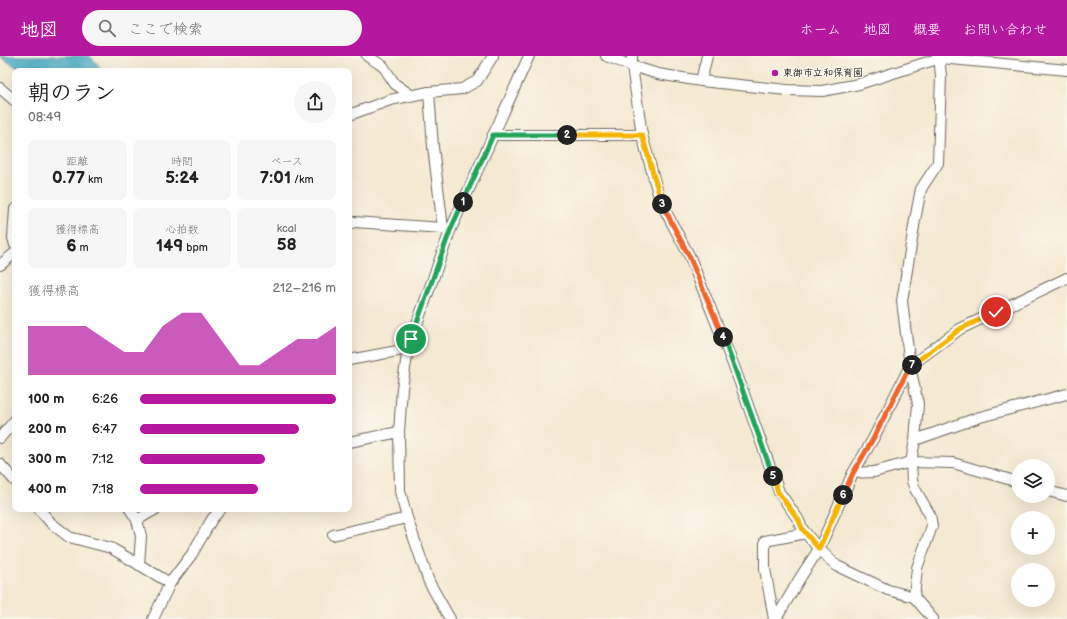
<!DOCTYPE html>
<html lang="ja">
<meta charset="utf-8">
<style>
body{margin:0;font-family:"Balsamiq Sans","Klee One",sans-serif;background:#f6f6f6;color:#222;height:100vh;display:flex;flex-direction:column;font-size:15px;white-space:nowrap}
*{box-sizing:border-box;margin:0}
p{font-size:13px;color:#767676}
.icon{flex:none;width:22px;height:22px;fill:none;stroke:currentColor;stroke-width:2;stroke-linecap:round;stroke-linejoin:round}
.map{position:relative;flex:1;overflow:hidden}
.panel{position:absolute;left:12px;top:12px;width:340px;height:444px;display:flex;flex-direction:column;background:#fff;border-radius:8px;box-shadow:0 4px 16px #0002}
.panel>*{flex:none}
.buttons{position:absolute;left:1011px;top:403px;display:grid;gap:8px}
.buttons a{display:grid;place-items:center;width:44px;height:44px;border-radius:50%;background:#fff;box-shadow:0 4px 16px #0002;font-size:20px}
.pin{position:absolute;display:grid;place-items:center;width:34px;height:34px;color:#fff;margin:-17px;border:2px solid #fff;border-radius:50%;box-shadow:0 1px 4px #0007}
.km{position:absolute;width:20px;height:20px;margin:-10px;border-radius:50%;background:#222;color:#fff;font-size:11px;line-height:20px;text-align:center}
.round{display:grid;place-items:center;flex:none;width:42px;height:42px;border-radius:21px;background:#f6f6f6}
.summary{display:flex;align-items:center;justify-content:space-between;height:68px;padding:0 16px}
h1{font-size:22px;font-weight:600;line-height:30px}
.stats{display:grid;grid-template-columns:repeat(3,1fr);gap:6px;height:68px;padding:4px 16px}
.stats div{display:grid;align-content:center;border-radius:8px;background:#f6f6f6;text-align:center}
.stats b{font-size:17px;font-weight:600}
.stats small{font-size:11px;font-weight:400}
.stats p{font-size:11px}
.chart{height:112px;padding:8px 16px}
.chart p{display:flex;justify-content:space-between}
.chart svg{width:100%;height:72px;margin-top:4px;fill:#b5179e;opacity:.7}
ul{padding:0 16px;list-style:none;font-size:13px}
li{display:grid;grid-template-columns:64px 48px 1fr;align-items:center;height:30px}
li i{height:10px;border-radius:5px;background:#b5179e}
header{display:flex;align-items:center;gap:24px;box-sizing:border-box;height:56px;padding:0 20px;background:#b5179e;color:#fff}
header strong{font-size:19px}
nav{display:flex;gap:22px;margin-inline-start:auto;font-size:14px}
.search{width:280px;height:36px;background:#f6f6f6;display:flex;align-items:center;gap:10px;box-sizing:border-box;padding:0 14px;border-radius:22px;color:#767676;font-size:15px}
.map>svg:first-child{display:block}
.water{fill:url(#water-ripples);stroke:#2f626f}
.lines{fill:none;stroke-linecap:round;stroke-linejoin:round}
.minor-casing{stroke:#68645b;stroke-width:12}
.minor{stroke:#fff;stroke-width:10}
.split-1-casing{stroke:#fff;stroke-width:8}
.split-2-casing{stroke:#fff;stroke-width:8}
.split-3-casing{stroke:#fff;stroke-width:8}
.split-4-casing{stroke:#fff;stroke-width:8}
.split-5-casing{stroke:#fff;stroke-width:8}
.split-6-casing{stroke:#fff;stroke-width:8}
.split-7-casing{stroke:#fff;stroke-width:8}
.split-8-casing{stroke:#fff;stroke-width:8}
.split-1{stroke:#22a559;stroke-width:5}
.split-2{stroke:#22a559;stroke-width:5}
.split-3{stroke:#f5b400;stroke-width:5}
.split-4{stroke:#f0652b;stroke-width:5}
.split-5{stroke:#22a559;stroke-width:5}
.split-6{stroke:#f5b400;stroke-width:5}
.split-7{stroke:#f0652b;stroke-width:5}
.split-8{stroke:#f5b400;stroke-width:5}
.poi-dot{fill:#b5179e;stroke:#fbf7ec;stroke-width:1.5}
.labels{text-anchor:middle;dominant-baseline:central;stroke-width:3;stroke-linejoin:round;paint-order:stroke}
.poi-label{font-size:10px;font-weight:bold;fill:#1c1c1c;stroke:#fbf7ec;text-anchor:start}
</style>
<header>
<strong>地図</strong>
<div class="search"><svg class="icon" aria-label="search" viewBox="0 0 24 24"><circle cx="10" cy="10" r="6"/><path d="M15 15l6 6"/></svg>ここで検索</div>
<nav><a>ホーム</a><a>地図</a><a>概要</a><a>お問い合わせ</a></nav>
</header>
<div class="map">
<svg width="1067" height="563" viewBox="0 0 1067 563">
<defs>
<pattern id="water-ripples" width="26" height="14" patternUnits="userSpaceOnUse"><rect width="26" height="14" fill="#42a9c2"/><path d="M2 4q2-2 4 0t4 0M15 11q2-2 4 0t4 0" fill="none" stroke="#36899d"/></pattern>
</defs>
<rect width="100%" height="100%" fill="#fbf7ec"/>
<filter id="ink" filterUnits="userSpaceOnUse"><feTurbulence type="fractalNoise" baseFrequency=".025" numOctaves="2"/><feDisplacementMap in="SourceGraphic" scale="8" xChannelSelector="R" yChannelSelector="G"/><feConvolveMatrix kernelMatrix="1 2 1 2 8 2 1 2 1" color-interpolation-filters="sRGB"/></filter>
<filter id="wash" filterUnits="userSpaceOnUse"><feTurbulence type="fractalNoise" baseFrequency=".012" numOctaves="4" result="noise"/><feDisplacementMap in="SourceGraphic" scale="16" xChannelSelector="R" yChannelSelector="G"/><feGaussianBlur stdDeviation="0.9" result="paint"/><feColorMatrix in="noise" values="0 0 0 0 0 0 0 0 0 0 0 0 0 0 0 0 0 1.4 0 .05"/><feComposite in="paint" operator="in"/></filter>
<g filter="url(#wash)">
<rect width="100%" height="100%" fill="#f4e9d1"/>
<!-- water -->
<path class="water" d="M0,0H90L104,15H23L0,1Z"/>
</g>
<g filter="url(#ink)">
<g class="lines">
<defs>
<g id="minor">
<path d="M367,0L383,10L395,28L411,39"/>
<path d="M606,0L632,10L658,18L701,25L787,34L822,35L859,28L940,2L1067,14"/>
<path d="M632,0V10L642,79L660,145L690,201L705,239L735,313L779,436L798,463L803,474L819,493L837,510L888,534L914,541L933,563"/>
<path d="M701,25L707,0"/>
<path d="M0,32L15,45"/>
<path d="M429,36L433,91L443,172"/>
<path d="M349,59L390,44L429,36L462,33L477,25L493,0"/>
<path d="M493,79H642"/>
<path d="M15,153L13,182L15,189"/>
<path d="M349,168L354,166L443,172L449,175"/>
<path d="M0,209L15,197"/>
<path d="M349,304L408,293"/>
<path d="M0,382L15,364"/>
<path d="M915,384L980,361L1067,338"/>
<path d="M349,386L399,376"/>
<path d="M0,408L15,425"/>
<path d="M853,417L874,416L911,406L953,407L1018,426"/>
<path d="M1048,435L1067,440"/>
<path d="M39,453L51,467L69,481L111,492L170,527"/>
<path d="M130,453L137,464L141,480L139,509"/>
<path d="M137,464L156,453"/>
<path d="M333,479L407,462"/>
<path d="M914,541L917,512L932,470L930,459L915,433L912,425L911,406L915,384L918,348L910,310L902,245L915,164L921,133L938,107L941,20L939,0"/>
<path d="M153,563L170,527L192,498L212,463L221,453"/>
<path d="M450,563L429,526L407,462L400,435L399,376L402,332L408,293L450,175L529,0"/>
<path d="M774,563L765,513V485L806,477"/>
<path d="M776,563L800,522L819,493L853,417L873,383L910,310L960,273L1067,222"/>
</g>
</defs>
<!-- minor casing -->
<use href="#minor" class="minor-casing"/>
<!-- minor -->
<use href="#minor" class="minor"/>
</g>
</g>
<g class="lines" filter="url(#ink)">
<defs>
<path id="split-1" d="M411,283L450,175L463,146"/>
<path id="split-2" d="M463,146L493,79H567"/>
<path id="split-3" d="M567,79H642L662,148"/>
<path id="split-4" d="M662,148L690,202L723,281"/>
<path id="split-5" d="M723,281L735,313L773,420"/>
<path id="split-6" d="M773,420L778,436L798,463L803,474L819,493L843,439"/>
<path id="split-7" d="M843,439L853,417L873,383L910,310L912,309"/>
<path id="split-8" d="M912,309L960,273L996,256"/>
</defs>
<!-- split-1 casing -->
<use href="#split-1" class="split-1-casing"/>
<!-- split-2 casing -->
<use href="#split-2" class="split-2-casing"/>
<!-- split-3 casing -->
<use href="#split-3" class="split-3-casing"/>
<!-- split-4 casing -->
<use href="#split-4" class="split-4-casing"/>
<!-- split-5 casing -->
<use href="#split-5" class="split-5-casing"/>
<!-- split-6 casing -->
<use href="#split-6" class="split-6-casing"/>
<!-- split-7 casing -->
<use href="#split-7" class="split-7-casing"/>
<!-- split-8 casing -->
<use href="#split-8" class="split-8-casing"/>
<!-- split-1 -->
<use href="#split-1" class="split-1"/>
<!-- split-2 -->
<use href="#split-2" class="split-2"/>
<!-- split-3 -->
<use href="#split-3" class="split-3"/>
<!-- split-4 -->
<use href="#split-4" class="split-4"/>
<!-- split-5 -->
<use href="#split-5" class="split-5"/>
<!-- split-6 -->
<use href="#split-6" class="split-6"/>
<!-- split-7 -->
<use href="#split-7" class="split-7"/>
<!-- split-8 -->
<use href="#split-8" class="split-8"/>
</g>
<!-- markers -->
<circle class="poi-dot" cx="775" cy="17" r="4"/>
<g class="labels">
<!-- poi labels -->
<g class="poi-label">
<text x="783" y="17">東御市立和保育園</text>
</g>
</g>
</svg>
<div class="buttons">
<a><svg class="icon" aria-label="layers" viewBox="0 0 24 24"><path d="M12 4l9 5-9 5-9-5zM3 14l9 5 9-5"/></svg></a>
<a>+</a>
<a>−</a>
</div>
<div class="pin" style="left:411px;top:283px;background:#1e9e55"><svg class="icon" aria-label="arrive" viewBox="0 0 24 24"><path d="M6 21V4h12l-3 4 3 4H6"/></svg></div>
<div class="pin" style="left:996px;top:256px;background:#d93025"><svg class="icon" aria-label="check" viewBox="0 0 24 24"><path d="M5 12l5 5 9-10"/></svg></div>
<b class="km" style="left:463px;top:146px">1</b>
<b class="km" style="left:567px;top:79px">2</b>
<b class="km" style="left:662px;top:148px">3</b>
<b class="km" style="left:723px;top:281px">4</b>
<b class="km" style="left:773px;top:420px">5</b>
<b class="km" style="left:843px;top:439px">6</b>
<b class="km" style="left:912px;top:309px">7</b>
<section class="panel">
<div class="summary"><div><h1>朝のラン</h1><p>08:49</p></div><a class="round"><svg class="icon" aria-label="share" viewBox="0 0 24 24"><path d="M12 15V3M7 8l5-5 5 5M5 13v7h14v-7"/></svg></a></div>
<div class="stats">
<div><p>距離</p><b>0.77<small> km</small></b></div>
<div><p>時間</p><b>5:24</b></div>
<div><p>ペース</p><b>7:01<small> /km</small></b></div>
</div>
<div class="stats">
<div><p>獲得標高</p><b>6<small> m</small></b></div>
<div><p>心拍数</p><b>149<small> bpm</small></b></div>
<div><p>kcal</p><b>58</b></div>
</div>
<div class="chart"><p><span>獲得標高</span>212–216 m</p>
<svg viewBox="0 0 160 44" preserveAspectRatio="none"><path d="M0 44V14L10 14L20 14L30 14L40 22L50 30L60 30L70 14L80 6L90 6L100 22L110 38L120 38L130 30L140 22L150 22L160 14V44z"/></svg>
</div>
<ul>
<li><b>100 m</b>6:26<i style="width:100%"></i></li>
<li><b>200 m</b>6:47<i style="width:81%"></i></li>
<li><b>300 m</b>7:12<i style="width:64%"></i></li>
<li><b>400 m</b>7:18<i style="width:60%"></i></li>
</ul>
</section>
</div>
